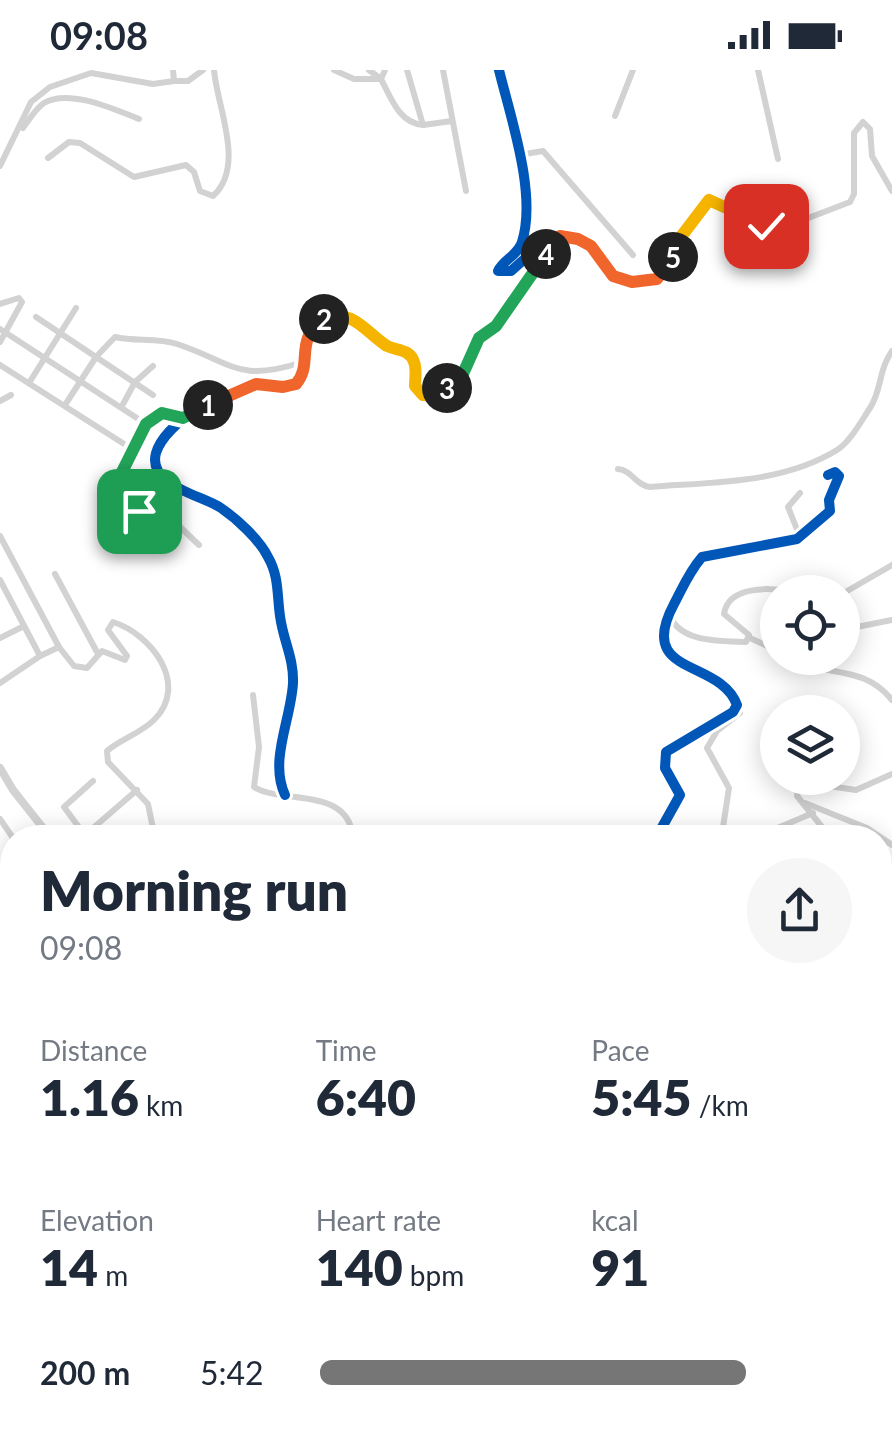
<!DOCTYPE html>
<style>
body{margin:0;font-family:Lato,sans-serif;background:#f6f6f7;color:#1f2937;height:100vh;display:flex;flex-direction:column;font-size:38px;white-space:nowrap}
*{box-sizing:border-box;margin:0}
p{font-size:32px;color:#747a83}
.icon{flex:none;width:55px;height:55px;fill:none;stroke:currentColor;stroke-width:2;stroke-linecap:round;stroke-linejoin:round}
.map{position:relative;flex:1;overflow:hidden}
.details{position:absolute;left:0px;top:755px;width:892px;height:605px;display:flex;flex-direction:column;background:#fff;border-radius:40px 40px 0 0;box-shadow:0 5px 25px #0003}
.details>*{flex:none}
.buttons{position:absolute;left:760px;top:505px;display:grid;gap:20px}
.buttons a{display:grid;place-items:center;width:100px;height:100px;border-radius:50%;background:#fff;box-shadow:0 5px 25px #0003;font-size:50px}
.pin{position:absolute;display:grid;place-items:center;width:85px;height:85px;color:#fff;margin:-42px;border-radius:20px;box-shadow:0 5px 15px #0006}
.km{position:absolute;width:50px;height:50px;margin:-25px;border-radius:50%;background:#222;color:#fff;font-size:28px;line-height:50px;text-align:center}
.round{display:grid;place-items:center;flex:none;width:105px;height:105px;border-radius:52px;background:#f6f6f7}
.head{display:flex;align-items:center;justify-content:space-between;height:170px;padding:0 40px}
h1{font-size:55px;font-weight:800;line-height:75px}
.figures{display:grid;grid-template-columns:repeat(3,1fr);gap:15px;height:170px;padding:10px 40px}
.figures div{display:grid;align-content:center}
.figures b{font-size:50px;font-weight:800}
.figures small{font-size:28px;font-weight:400}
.figures p{font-size:28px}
ul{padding:0 40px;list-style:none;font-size:32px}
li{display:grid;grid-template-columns:160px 120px 1fr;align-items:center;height:75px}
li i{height:25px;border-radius:12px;background:#767676}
.status{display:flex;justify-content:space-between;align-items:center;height:70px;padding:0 50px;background:#fff;direction:ltr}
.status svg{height:28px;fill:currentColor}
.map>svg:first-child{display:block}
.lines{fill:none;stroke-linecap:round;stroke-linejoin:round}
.minor{stroke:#d2d2d2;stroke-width:6}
.tertiary{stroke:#d2d2d2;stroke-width:8}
.cycleway-casing{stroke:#fff;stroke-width:16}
.cycleway{stroke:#0057b8;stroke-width:10}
.split-1-casing{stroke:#fff;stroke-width:20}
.split-2-casing{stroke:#fff;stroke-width:20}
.split-3-casing{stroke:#fff;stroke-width:20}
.split-4-casing{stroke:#fff;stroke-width:20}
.split-5-casing{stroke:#fff;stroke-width:20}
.split-6-casing{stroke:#fff;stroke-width:20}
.split-1{stroke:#22a559;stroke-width:12}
.split-2{stroke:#f0652b;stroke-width:12}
.split-3{stroke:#f5b400;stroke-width:12}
.split-4{stroke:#22a559;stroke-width:12}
.split-5{stroke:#f0652b;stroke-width:12}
.split-6{stroke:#f5b400;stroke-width:12}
</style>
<div class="status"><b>09:08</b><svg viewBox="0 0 49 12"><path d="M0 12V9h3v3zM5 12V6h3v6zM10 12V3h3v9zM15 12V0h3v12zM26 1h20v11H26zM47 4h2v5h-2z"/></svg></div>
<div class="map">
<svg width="892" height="1360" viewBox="0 0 892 1360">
<rect width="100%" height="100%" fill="#fff"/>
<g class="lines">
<!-- minor -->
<g class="minor">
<path d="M334,0L354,9H381L369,0"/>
<path d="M385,0L381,9C391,28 399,53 423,55"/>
<path d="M407,0L423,55L452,51"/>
<path d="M443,0L466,121"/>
<path d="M758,0L778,89"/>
<path d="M174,11H188L203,0"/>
<path d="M615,46L633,0"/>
<path d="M23,58C29,50 36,38 44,33C69,18 116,40 139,49"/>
<path d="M519,85L543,81L633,185"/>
<path d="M48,88L69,72L80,73L134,107L186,95L194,102L200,121L213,126C246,96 217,37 214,0"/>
<path d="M0,96L31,32L50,17L91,3L153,14L174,11L173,0"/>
<path d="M553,170C594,146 597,224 651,212C668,208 687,148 709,130L717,131L766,156L790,155L850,132L854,124V63L863,52L870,59L872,86L892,121"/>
<path d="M0,234L19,228L22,232L0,272"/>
<path d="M36,247L153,325"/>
<path d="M0,259L146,354"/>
<path d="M0,295L132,379"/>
<path d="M29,313L76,238"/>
<path d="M0,331L11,325"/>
<path d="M65,335L96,287L115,267C135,272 157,267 177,274C234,293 237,313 303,292"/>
<path d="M122,336L135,312L153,296"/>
<path d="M183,348L162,343L146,354L119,407L139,441L178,455L199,475"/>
<path d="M618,399C632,400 635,415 650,417C712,412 782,414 837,380C850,372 862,350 870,338C882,320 878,301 892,281"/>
<path d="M0,466L59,577L74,596L87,598L102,581L125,590L127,586L108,560L113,552C151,564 190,614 154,650C141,663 121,669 107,681L108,692L148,734L155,768"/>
<path d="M800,467L788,437L800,423"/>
<path d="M55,504L98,584"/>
<path d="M0,510L40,586L59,577"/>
<path d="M842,524L892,495"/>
<path d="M668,542C678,573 719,571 746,572L749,565L724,544C728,516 769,517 791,522"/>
<path d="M842,560L892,550"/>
<path d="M0,568L22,557"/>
<path d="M750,568L778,581"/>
<path d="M790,588C828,608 863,594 892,630"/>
<path d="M0,613L40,586"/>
<path d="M253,625L259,677L254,717C284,735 349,716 353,768"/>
<path d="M285,725C269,690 291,650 293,613C294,588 283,570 280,546C277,525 279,506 268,487C259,469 237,449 221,438C202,425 147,416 156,383C165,352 228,316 259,313C273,312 283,320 296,314C316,291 290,264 331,246L360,254L383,274L410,285L415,294V316L423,325L433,326L462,306L479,268L501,249L553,173L547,169L511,201H498C503,190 518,185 522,172C537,124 511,49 499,0"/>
<path d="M805,733L867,758L892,775"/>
<path d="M0,749L13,768"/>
<path d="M85,765L137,720"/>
<path d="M87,768L64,737L93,711"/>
<path d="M656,768L680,725L665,698L666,682L733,642L737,635C720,588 635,607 674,534C683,517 689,502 702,487L797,469L830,441L829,430L839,406L835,402L828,405"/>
<path d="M734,768L723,757L729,718L707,678L717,661L740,643L737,635"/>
<path d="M754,768L813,743"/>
<path d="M831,768L797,726L799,716L809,713L856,720L892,704"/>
<path d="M0,824L12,825"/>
<path d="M880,885L890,902L880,910"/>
<path d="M0,914L12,915"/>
<path d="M880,983L892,984"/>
<path d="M0,1001L12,1006"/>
<path d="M0,1093L12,1099"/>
<path d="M880,1119L892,1116"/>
<path d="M880,1161L892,1166"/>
<path d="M0,1166L12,1176"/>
<path d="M880,1309L892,1349"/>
<path d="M203,1348L204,1360"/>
<path d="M586,1348L599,1360"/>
<path d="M45,1360L47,1348"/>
<path d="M227,1360V1348"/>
</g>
<!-- tertiary -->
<path class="tertiary" d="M0,698L13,720L51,768"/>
<defs>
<g id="cycleway">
<path d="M285,725C269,690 291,650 293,613C294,588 283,570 280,546C277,525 279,506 268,487C259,469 237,449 221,438C202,425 147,416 156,383C165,352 228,316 259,313C273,312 283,320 296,314C316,291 290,264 331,246L360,254L383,274L410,285L415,294V316L423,325L433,326L462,306L479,268L501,249L553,173L547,169L511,201H498C503,190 518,185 522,172C537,124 511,49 499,0"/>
<path d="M656,768L680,725L665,698L666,682L733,642L737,635C720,588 635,607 674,534C683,517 689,502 702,487L797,469L830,441L829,430L839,406L835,402L828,405"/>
</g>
</defs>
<!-- cycleway casing -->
<use href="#cycleway" class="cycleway-casing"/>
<!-- cycleway -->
<use href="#cycleway" class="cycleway"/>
</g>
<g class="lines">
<defs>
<path id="split-1" d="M139,441L119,408L146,354L162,343L183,348L208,335"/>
<path id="split-2" d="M208,335L256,314L283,317L296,314C314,293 293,271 324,249"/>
<path id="split-3" d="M324,249C353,237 367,264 387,276C397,281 410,279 414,292C417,299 415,309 415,316L423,325L434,326L447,318"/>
<path id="split-4" d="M447,318L462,306L479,268L496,256L546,184"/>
<path id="split-5" d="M546,184L553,170L560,166L578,169L591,176L613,206L632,212L657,209L673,187"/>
<path id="split-6" d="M673,187L677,172L709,130L766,156"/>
</defs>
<!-- split-1 casing -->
<use href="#split-1" class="split-1-casing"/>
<!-- split-2 casing -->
<use href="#split-2" class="split-2-casing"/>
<!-- split-3 casing -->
<use href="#split-3" class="split-3-casing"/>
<!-- split-4 casing -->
<use href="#split-4" class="split-4-casing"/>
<!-- split-5 casing -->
<use href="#split-5" class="split-5-casing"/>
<!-- split-6 casing -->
<use href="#split-6" class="split-6-casing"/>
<!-- split-1 -->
<use href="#split-1" class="split-1"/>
<!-- split-2 -->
<use href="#split-2" class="split-2"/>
<!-- split-3 -->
<use href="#split-3" class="split-3"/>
<!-- split-4 -->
<use href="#split-4" class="split-4"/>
<!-- split-5 -->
<use href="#split-5" class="split-5"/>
<!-- split-6 -->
<use href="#split-6" class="split-6"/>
</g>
</svg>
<div class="buttons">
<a><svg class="icon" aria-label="locate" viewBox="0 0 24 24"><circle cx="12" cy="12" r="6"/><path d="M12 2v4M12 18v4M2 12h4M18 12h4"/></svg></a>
<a><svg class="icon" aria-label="layers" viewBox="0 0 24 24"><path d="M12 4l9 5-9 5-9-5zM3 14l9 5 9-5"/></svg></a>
</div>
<div class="pin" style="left:139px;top:441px;background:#1e9e55"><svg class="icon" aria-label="arrive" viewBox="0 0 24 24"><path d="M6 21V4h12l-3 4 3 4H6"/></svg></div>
<div class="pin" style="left:766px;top:156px;background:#d93025"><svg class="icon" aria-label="check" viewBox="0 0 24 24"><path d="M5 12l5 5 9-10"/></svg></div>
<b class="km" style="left:208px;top:335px">1</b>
<b class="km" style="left:324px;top:249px">2</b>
<b class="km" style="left:447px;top:318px">3</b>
<b class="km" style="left:546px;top:184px">4</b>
<b class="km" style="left:673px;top:187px">5</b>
<section class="details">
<div class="head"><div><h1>Morning run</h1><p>09:08</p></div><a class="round"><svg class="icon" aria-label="share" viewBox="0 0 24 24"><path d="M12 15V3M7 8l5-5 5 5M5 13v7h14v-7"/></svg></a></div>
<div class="figures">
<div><p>Distance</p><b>1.16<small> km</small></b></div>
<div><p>Time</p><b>6:40</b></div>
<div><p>Pace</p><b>5:45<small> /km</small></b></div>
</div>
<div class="figures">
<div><p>Elevation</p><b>14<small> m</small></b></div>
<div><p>Heart rate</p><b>140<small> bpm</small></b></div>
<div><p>kcal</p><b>91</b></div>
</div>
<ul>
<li><b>200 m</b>5:42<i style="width:80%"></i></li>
</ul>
</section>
</div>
